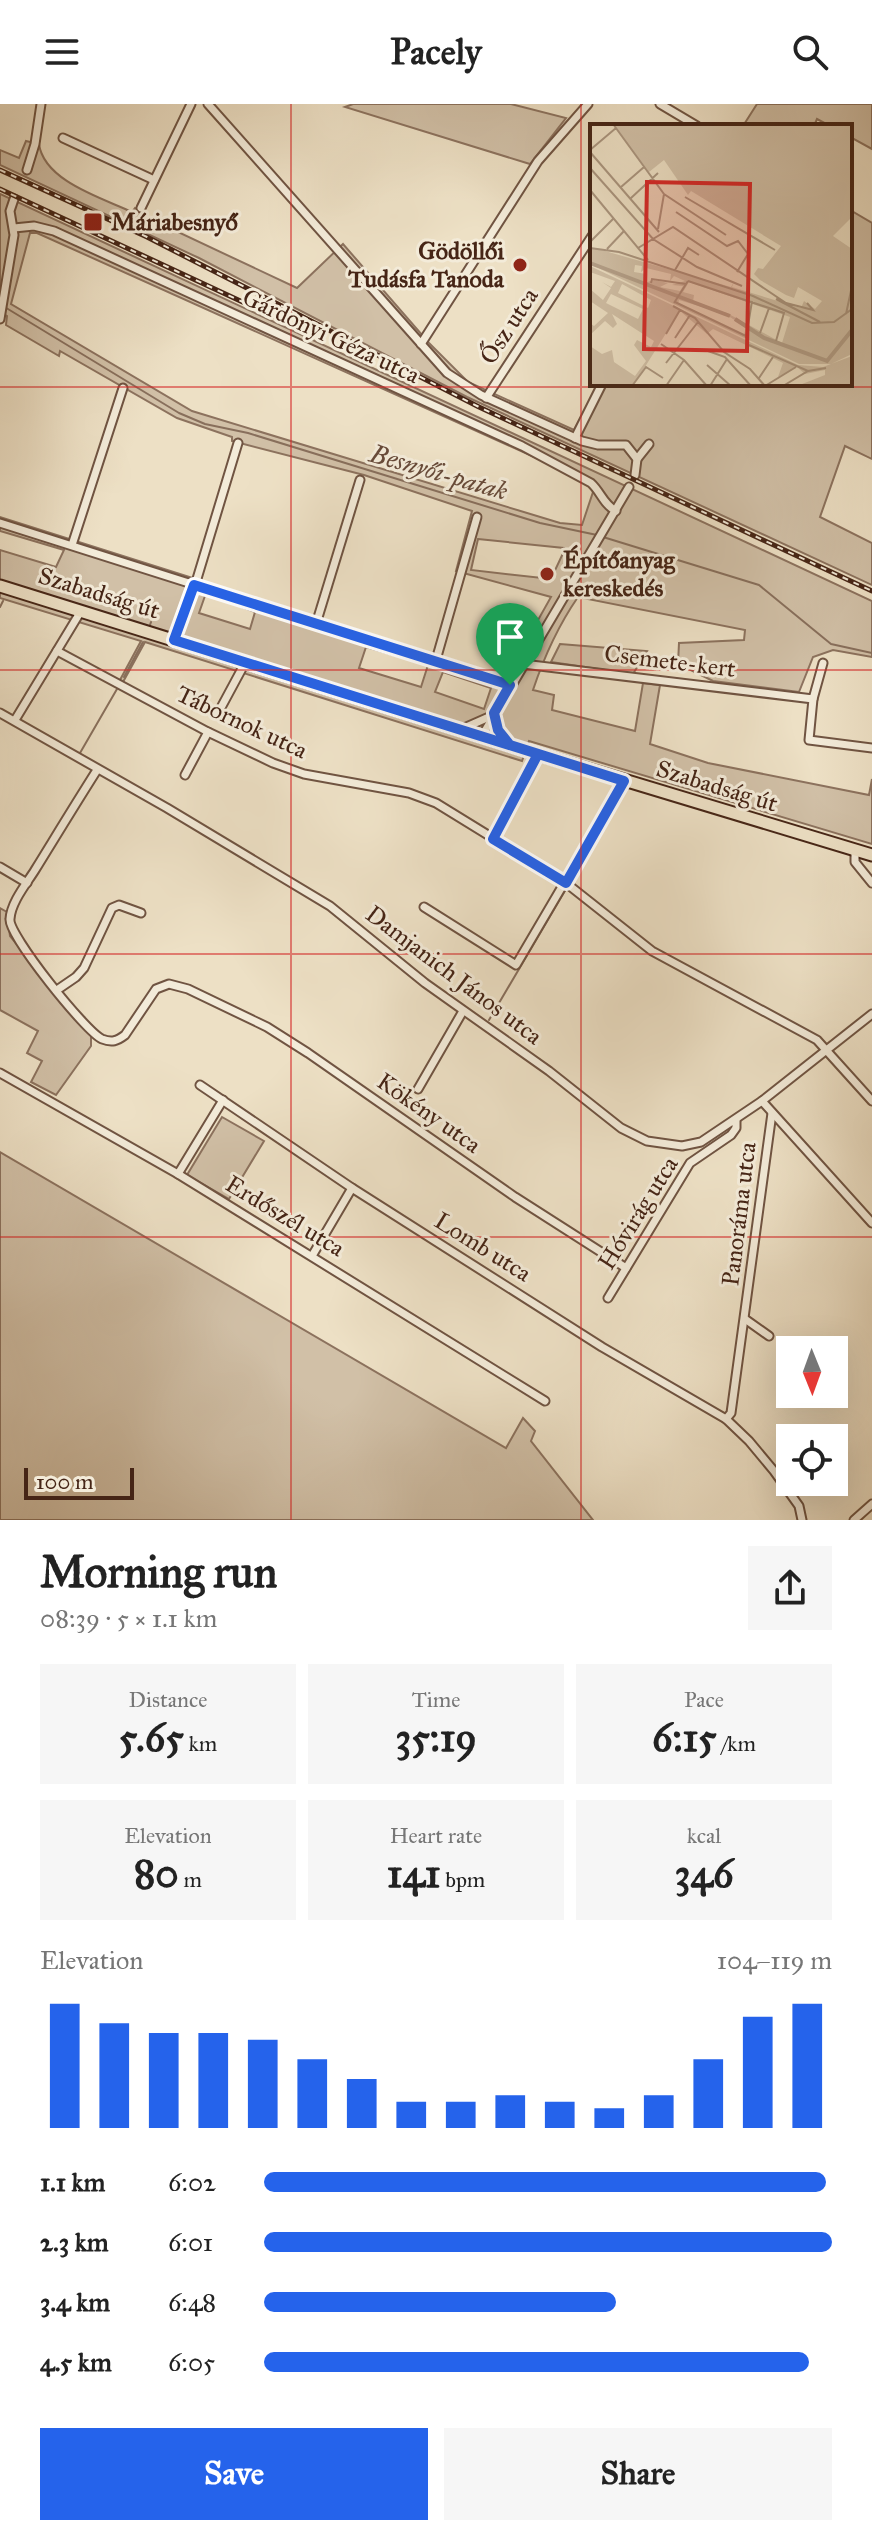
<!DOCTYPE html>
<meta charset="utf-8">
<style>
body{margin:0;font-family:"IM FELL Great Primer",serif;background:#f6f6f6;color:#222;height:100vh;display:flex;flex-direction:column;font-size:30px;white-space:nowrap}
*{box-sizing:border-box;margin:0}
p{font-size:26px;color:#767676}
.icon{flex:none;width:44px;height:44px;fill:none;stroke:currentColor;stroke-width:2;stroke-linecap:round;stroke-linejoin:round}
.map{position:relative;height:1416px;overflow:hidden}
.details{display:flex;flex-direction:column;background:#fff;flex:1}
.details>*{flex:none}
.needle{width:52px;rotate:179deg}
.fabs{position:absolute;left:776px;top:1232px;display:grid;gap:16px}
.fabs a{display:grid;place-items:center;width:72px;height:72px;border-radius:0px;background:#fff;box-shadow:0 8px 32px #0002;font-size:40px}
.scale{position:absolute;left:24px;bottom:20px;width:110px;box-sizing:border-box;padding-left:8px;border:4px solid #462516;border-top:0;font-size:22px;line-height:28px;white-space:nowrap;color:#462516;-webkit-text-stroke:6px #f3ebd9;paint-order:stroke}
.pin{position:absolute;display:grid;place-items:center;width:68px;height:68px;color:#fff;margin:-82px -34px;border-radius:50% 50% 50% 0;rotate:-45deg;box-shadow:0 0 8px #0007}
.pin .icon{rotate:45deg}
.round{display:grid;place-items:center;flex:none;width:84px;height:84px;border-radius:0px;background:#f6f6f6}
.overview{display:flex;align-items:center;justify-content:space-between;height:136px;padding:0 40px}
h1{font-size:44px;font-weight:700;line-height:60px}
.figures{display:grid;grid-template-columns:repeat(3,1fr);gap:12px;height:136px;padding:8px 40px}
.figures div{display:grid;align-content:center;border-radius:0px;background:#f6f6f6;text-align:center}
.figures b{font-size:40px;font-weight:700}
.figures small{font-size:22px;font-weight:400}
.figures p{font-size:22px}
.chart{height:224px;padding:16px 40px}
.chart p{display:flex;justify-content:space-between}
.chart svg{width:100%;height:144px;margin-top:8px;stroke:#2563eb;stroke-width:6}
.action{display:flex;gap:16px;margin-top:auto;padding:16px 40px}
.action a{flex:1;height:92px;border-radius:0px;background:#2563eb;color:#fff;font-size:32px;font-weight:700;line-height:92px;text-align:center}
.action a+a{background:#f6f6f6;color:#222}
ul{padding:0 40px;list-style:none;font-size:26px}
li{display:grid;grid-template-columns:128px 96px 1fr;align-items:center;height:60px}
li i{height:20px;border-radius:10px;background:#2563eb}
header{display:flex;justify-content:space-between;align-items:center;height:104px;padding:0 40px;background:#fff;font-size:36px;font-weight:700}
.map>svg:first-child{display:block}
.green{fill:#d1c0a7;stroke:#8c725e;stroke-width:2;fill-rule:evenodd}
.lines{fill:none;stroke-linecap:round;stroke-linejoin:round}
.stream{stroke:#886f5c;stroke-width:2}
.minor-casing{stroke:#705442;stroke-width:11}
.primary-casing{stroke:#462516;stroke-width:15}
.minor{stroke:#f3ebd9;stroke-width:7}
.primary{stroke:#ede0c5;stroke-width:11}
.rail-casing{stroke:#462516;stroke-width:5}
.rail{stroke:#f3ebd9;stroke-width:2;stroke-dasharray:6;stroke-linecap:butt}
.route-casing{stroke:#fff;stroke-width:16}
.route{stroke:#2563eb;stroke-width:10}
.grid{fill:none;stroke:#d62828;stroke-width:2;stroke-opacity:0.55}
.poi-dot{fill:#8f2418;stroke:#f3ebd9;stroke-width:3}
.labels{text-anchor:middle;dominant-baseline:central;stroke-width:6;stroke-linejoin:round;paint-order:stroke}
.poi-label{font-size:24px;font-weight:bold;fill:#462516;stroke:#f3ebd9;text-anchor:start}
.street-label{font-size:24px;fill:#462516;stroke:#f3ebd9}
.water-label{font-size:26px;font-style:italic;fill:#674a39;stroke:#f3ebd9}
.inset-river{fill:none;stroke:#b4a08a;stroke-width:4}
.inset-road{fill:none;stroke:#aa957f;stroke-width:2}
.view{fill:#d62828;fill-opacity:0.15;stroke:#d62828;stroke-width:4}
.inset-edge{fill:none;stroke:#462516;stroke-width:4}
</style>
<header><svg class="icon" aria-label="menu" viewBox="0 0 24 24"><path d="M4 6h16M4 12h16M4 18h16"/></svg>Pacely<svg class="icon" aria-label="search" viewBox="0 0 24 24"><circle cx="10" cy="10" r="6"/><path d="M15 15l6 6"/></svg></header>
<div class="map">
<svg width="872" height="1416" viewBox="0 0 872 1416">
<rect width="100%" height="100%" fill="#ede0c5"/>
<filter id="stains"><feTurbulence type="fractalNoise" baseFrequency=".0025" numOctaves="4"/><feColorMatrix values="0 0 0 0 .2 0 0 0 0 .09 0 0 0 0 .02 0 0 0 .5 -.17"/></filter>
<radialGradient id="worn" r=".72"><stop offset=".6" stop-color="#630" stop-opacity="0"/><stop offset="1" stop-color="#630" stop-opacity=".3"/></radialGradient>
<!-- green -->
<g class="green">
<path d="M353,0H511L566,14L530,60L345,3Z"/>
<path d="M757,0H872V45L850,33V22H830L817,15L814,22H743Z"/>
<path d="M26,37L39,40C44,77 102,94 132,108L135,104L145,109L144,112L297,184L343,140L429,239L468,278L574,326L599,280H850V106L872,119V355L845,342L820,413L872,439V481L467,293L199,154L0,61V46L19,54Z"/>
<path d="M0,90L872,497V553L833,546L813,553L799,588L713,577L678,560L679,539L744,536L745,526L578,493C558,522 544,553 533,586L554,591L552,606L635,627L643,579L660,581L650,640L708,659L869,691L872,675V740L529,637L522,657L145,538L123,578L120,576L141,537L0,494V446L56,463L64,446L0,427V413L506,573L551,493L456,467L472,407L364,371L232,337V333L177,314L60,247L59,252L6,221L7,212L0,208ZM30,129H37L552,361L594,385L582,421L560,419L192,307L11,200ZM478,435L564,444L565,445L551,475L471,466ZM206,489L255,508L250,525L199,509ZM366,543L428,561L421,583L359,564ZM443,568L491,584L484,605L435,588Z"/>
<path d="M560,540L647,547L633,570L551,558Z"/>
<path d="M0,804L7,808L10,832L91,931V942L56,991L31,978L42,957L27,949L38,927L0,906Z"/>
<path d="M222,1013L264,1037L229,1095L187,1071Z"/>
<path d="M0,1048L506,1344L523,1314L535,1327L531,1337L593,1416H0Z"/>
</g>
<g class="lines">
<!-- stream -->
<g class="stream">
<path d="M3,202L179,309L205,320L248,329L540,419L597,431"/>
<path d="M603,433L759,481L831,540L872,549"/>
<path d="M0,503L3,497"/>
<path d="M150,521L151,518"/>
<path d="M124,573L143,538"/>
<path d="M80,649L117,585"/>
<path d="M489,916L566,785"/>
</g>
<defs>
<g id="minor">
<path d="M208,0L447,269L481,291L582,337L598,341H626L637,355L635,371"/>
<path d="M660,0L697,22"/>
<path d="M63,34L154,76"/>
<path d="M27,66L35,40L41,0"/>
<path d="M141,104L191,0"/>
<path d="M14,124L34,122L54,127L522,342L591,379C601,388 603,400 616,407"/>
<path d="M0,215L14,131L10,107L14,95"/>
<path d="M421,240L538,57L588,0"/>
<path d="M486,294L592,132"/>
<path d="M575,334L602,280"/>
<path d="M637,355L649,340"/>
<path d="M0,419L510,581"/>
<path d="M72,441L123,284"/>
<path d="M316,520L360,376"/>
<path d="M174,536L193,488L238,339"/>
<path d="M57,547L208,628L273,659L304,670L409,689L436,699L566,779L652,847L817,936L872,997"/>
<path d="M436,556L477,413"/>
<path d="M523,560L813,595L823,559"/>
<path d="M813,595L809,636L872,644"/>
<path d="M0,609L167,704L330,802L425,879L549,967L621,1024L647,1037L682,1042L701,1038L762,997L872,910"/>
<path d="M494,609L498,626L509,640"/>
<path d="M217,611L245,559"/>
<path d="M15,616L81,507"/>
<path d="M464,624L489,613"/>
<path d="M482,632L629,383"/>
<path d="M97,666C76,699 56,732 35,766C27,779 11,798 10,815C8,831 86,928 102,935C112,939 117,937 125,931L156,885L169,880L188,885L267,923L308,949L515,1093L626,1164"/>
<path d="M185,671L208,628"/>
<path d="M493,735L538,650"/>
<path d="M855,746V758L872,779"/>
<path d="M0,763L27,779"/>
<path d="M424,803L516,861L624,677"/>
<path d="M57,886L76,873L84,864L112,804L119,801L141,809"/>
<path d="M0,969L178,1070L545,1297"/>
<path d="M200,981L352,1084L602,1243L726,1315L749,1337L774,1367L799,1402L802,1416"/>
<path d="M418,985L463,907"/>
<path d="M762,997L872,1119"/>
<path d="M178,1070L223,996"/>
<path d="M312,1152L352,1084"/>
<path d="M608,1194L690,1059L731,1031L736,1024V1016"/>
<path d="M745,1215L769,1232"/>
<path d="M726,1315L731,1309L772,1009"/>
<path d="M854,1416L872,1400"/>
</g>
<path id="primary" d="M0,482L538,650L872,751"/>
</defs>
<!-- minor casing -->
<use href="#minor" class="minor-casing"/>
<!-- primary casing -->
<use href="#primary" class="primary-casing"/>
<!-- minor -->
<use href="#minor" class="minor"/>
<!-- primary -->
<use href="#primary" class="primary"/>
<defs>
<g id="rail">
<path d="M0,66L147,133L479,303L872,487"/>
<path d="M0,85L290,220"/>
</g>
</defs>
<!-- rail casing -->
<use href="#rail" class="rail-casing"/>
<!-- rail -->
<use href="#rail" class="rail"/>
</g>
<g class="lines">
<defs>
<path id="route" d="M510,581L194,481L174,536L538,650L493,735L566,779L624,677L510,641L498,626L494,609L510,581"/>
</defs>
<!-- route casing -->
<use href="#route" class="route-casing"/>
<!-- route -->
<use href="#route" class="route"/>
</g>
<!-- grid -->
<path class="grid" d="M291,0V1416M581,0V1416M0,283H872M0,566H872M0,850H872M0,1133H872"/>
<!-- markers -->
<g class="poi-dot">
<rect x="83" y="108" width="20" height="20" rx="4"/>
<circle cx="520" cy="161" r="8"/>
<circle cx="547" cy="470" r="8"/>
</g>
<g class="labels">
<!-- poi labels -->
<g class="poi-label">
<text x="111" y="118">Máriabesnyő</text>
<text x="504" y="147" text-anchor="end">Gödöllői<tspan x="504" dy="28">Tudásfa Tanoda</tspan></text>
<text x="563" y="456">Építőanyag<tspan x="563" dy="28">kereskedés</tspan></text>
</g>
<!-- street labels -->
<g class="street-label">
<text transform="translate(509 222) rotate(-57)">Ősz utca</text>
<text transform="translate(331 232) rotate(25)">Gárdonyi Géza utca</text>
<text transform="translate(99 489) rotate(17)">Szabadság út</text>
<text transform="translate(670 557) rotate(7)">Csemete-kert</text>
<text transform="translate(242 618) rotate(25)">Tábornok utca</text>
<text transform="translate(717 682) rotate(17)">Szabadság út</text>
<text transform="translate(454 871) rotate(37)">Damjanich János utca</text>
<text transform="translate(429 1009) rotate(35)">Kökény utca</text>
<text transform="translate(638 1109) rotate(-58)">Hóvirág utca</text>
<text transform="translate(739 1110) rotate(-83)">Panoráma utca</text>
<text transform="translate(285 1112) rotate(31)">Erdőszél utca</text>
<text transform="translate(483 1143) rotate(32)">Lomb utca</text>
</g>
<!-- water labels -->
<g class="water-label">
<text transform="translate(439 368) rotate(16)">Besnyői-patak</text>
</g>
</g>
<!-- overview -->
<g transform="translate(590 20)">
<rect width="262" height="262" fill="#ede0c5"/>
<path d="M23,0H262V93L243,112L262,125V230L241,240H209L0,140V125H8L141,163L144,158L142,163L211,184L214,177L225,185L232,177L208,163L204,174L196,171L170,156L164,150L168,144L173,145L191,122L101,67L98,71L74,36L59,48ZM45,141L52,142L51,148L56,144L81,150L80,157L84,152L95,157L82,161L93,162L90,167L70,163L78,159L64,156L54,159L56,150L44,148ZM99,158L200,193L192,219L137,189L103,178L104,171L93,168ZM89,176L135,190L156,203L154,211L88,180ZM0,142L208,241L233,243L262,232V262H207L235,251V246L215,250L207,243L188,253L193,239L123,205L117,210L90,187L43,262H0V222L12,230L22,226L24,238L45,252L56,237L44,221L47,216L61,223L64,217L22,190L27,200L23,204L15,197L0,211V199L4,202L18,189L0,177V165L13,176L21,164L12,158L21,163L25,157L0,148ZM32,160L61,176L58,184L28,169ZM21,170L53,185L48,195L16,179Z" fill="#d1c0a7" fill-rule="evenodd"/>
<path class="inset-river" d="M0,139L140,192M145,195L174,214L237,237L262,206"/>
<path class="inset-road" d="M23,0L74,70L136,111M0,26L26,4M0,28L69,108M0,44L63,115L107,143L152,162M31,63L54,43M0,66L58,136M95,73L185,126M41,74L68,49M86,88L137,122L148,117L158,130L147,148M68,105L74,70M0,118L23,95M0,124L29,128L163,172L222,199L244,198L262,185M48,124L83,103L196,179L223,186L217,179M17,125L34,107M85,146L98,124L109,131M98,157L194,189L186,217M61,159L62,155L96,160M186,175L230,198M85,178L156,212M84,179L98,157M83,182L105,194L134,228L160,245L175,262M256,190L262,162M170,209L179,184M76,210L90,186M85,214L100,191M156,214L162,177M71,220L94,236L117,262M159,221L218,247M118,227L135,233L161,262M76,239L108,198M117,241L141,262M169,254L183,233M42,262L56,243L73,254M76,262L94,236M120,262L137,235M175,262L206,243M193,262L218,247L236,244"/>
<path class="view" d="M57,58L160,60L157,227L54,225Z"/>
<rect width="262" height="262" class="inset-edge"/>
</g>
<rect width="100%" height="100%" filter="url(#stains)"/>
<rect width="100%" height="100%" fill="url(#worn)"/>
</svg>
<div class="fabs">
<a><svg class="needle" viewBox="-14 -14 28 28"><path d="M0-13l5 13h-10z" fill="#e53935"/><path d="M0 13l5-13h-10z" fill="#767676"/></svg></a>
<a><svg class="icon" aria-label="locate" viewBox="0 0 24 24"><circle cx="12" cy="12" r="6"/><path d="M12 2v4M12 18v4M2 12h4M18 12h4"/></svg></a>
</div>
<div class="scale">100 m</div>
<div class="pin" style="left:510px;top:581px;background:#1e9e55"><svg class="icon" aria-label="arrive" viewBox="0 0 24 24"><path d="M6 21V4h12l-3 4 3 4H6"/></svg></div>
</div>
<section class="details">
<div class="overview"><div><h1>Morning run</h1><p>08:39 · 5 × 1.1 km</p></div><a class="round"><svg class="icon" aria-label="share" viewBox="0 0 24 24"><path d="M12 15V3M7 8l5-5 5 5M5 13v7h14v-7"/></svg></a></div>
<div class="figures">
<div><p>Distance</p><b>5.65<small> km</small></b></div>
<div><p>Time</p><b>35:19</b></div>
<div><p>Pace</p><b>6:15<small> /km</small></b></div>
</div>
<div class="figures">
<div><p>Elevation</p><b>80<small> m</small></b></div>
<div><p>Heart rate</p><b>141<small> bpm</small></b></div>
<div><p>kcal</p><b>346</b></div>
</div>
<div class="chart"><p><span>Elevation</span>104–119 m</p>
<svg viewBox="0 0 160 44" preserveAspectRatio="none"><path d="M5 44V6M15 44V12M25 44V15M35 44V15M45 44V17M55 44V23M65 44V29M75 44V36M85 44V36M95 44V34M105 44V36M115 44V38M125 44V34M135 44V23M145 44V10M155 44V6"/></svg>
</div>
<ul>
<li><b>1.1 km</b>6:02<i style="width:99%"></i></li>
<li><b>2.3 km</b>6:01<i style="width:100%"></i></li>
<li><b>3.4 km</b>6:48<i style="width:62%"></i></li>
<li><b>4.5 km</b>6:05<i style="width:96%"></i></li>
</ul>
<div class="action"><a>Save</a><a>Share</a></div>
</section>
